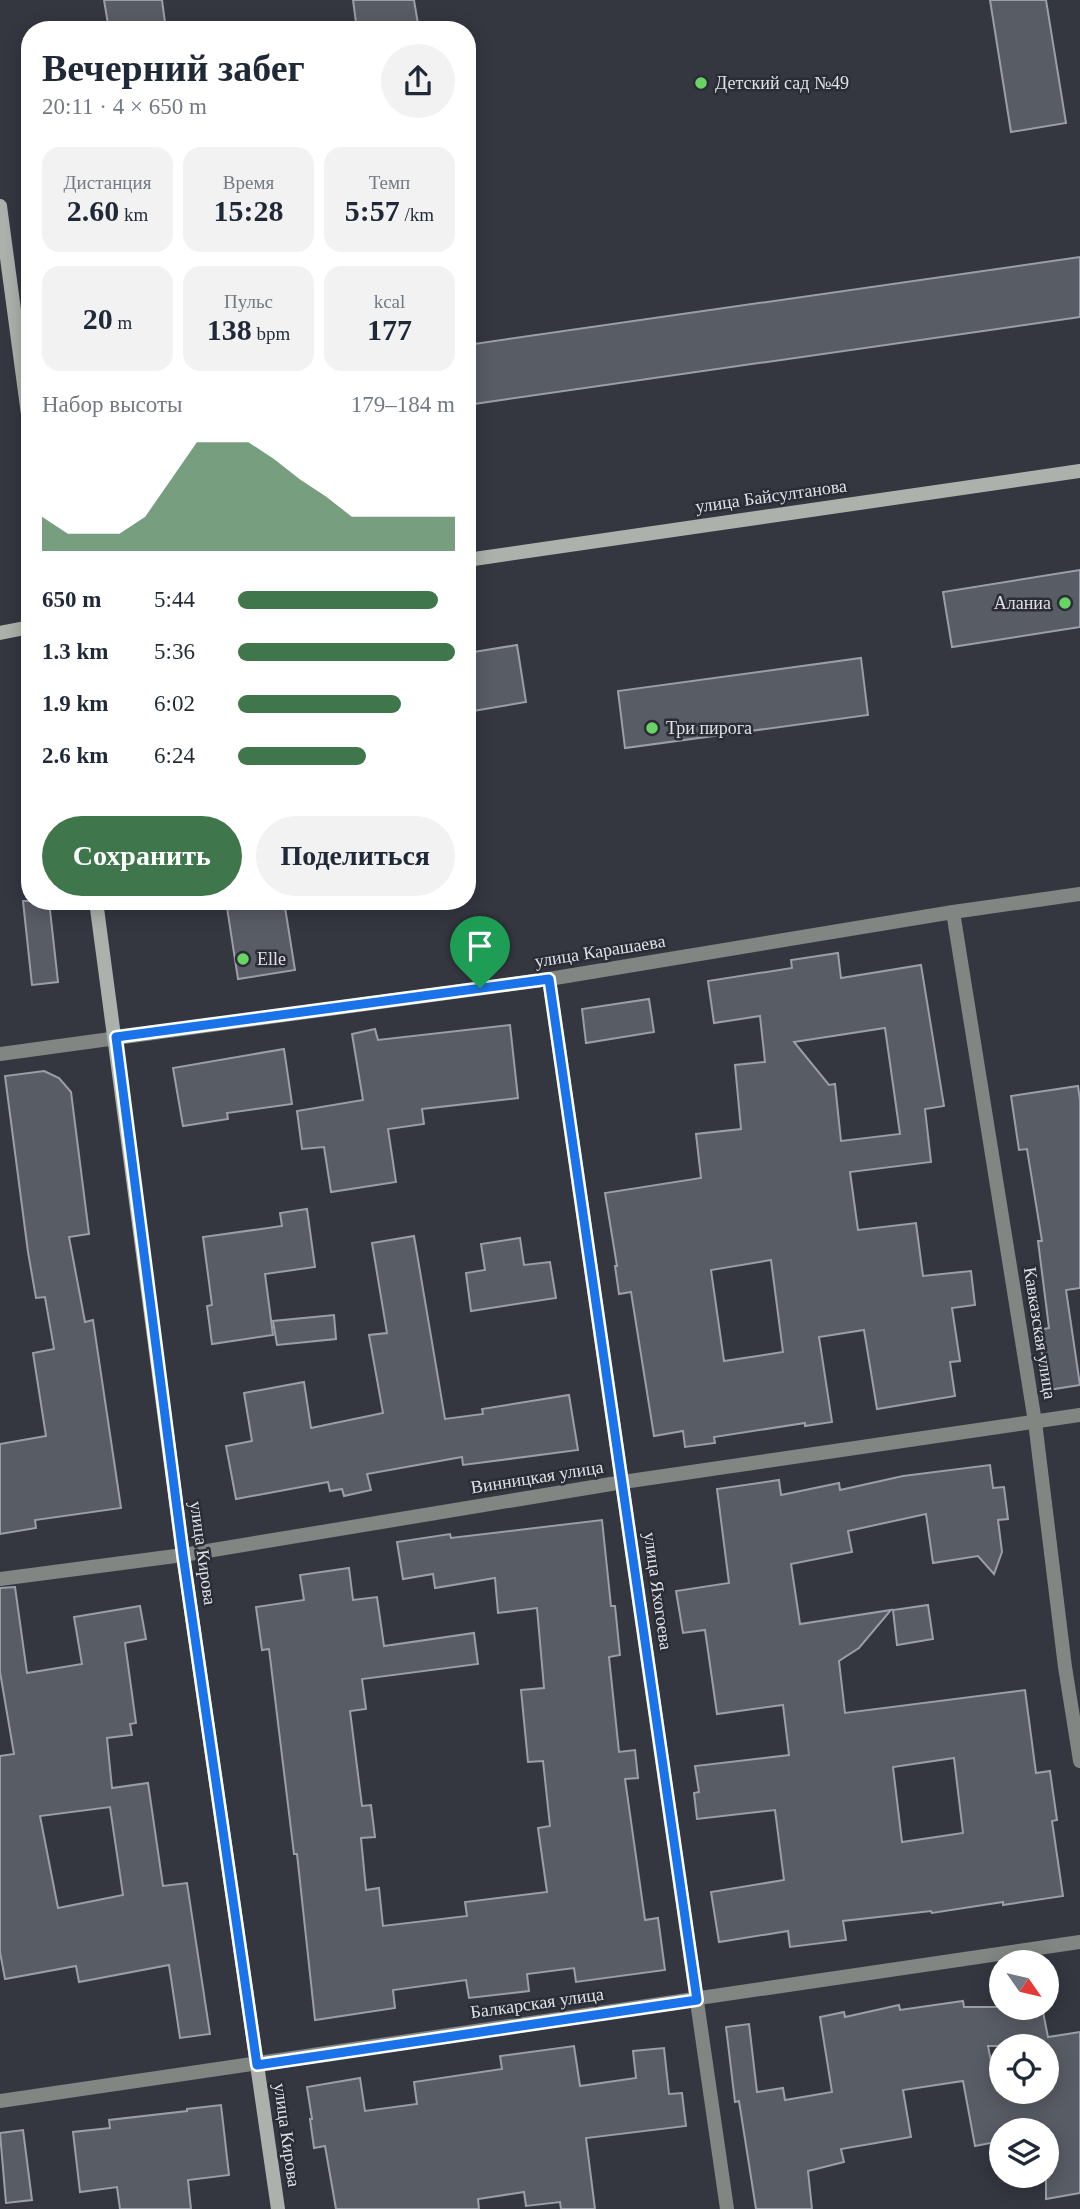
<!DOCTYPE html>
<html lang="ru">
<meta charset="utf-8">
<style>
body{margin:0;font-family:"Times New Roman",serif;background:#f2f2f3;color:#1f2937;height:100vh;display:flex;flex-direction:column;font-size:26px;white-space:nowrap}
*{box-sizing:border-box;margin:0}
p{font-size:23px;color:#747a83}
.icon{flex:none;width:38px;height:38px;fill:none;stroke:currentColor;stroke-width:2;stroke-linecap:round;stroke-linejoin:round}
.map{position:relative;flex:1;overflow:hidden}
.panel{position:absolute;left:21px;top:21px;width:455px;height:889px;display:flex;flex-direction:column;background:#fff;border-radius:28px;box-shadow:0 4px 18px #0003}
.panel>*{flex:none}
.needle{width:46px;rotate:124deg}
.tools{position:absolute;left:989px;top:1950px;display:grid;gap:14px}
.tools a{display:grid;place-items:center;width:70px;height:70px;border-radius:50%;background:#fff;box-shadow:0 4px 18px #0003;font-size:35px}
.pin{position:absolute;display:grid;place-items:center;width:60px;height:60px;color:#fff;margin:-72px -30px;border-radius:50% 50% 50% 0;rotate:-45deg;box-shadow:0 0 7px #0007}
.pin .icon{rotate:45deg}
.round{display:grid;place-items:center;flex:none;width:74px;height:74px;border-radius:37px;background:#f2f2f3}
.summary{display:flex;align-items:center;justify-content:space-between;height:119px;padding:0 21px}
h1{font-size:38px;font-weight:700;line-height:52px}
.stats{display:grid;grid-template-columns:repeat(3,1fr);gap:10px;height:119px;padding:7px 21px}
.stats div{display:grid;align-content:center;border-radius:18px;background:#f2f2f3;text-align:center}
.stats b{font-size:30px;font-weight:700}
.stats small{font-size:19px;font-weight:400}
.stats p{font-size:19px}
.chart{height:196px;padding:14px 21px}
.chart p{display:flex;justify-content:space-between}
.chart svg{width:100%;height:126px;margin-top:7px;fill:#40764b;opacity:.7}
.primary-button{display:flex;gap:14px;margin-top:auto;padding:14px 21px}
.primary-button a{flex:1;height:80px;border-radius:42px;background:#40764b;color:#fff;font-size:28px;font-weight:700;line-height:80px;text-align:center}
.primary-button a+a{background:#f2f2f3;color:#1f2937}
ul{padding:0 21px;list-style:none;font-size:23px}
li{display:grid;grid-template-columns:112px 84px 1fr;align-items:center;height:52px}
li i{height:18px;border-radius:9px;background:#40764b}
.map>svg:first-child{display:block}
.building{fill:#585c65;stroke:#9a9ea9;stroke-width:2;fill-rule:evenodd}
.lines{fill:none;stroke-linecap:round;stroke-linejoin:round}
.street{stroke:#828682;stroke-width:14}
.secondary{stroke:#acb1ab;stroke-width:14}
.route-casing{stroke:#fff;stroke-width:14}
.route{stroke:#1a73e8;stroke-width:9}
.poi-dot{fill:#69d464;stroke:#2a2d36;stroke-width:2.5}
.labels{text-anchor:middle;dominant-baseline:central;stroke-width:5;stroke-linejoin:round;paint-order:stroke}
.poi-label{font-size:18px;fill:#dfe1e6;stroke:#2a2d36;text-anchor:start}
.street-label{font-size:18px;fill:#dfe1e6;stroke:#2a2d36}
</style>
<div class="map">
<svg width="1080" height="2209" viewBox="0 0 1080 2209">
<rect width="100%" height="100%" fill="#343740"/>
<!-- building -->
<g class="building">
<path d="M104,0H162L166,30H109Z"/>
<path d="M353,0H414L419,30H357Z"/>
<path d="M990,0H1046L1066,123L1011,132Z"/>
<path d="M1080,257V317L467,405V345Z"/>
<path d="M1080,570V627L952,647L943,592Z"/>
<path d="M517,645L526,702L467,712V653Z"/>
<path d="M861,658L868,715L625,748L618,691Z"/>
<path d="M23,901H49L58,982L32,985Z"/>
<path d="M226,901H284L295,970L238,979Z"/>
<path d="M838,953L841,978L921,965L944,1106L925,1109L931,1162L850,1172L858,1230L916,1223L923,1276L971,1271L975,1305L952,1308L960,1361L950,1362L955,1396L877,1409L864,1330L819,1337L832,1422L805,1426V1423L714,1437L715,1443L685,1447L683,1431L654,1436L631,1292L619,1294L615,1266H617L605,1193L701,1178L696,1134L741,1129L735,1065L765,1062L760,1016L714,1023L708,981L792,968L791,960ZM885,1028L900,1134L841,1141L835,1084L829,1085L794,1042ZM771,1260L783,1352L724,1361L711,1270Z"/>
<path d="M649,999L654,1032L586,1043L582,1009Z"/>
<path d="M510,1025L518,1098L422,1109L424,1124L388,1129L396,1182L331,1192L324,1147L302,1149L297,1111L363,1100L352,1034L375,1029L378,1040Z"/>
<path d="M284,1049L292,1104L227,1113L228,1119L183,1126L173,1068Z"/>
<path d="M44,1071L59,1078L71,1092L89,1234L69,1237L85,1322L93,1320L121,1508L35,1520L36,1528L0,1534V1444L46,1436L33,1353L54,1349L45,1297L36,1298L28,1252L5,1076Z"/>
<path d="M1078,1086L1080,1100V1288L1066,1290L1080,1385L1048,1390L1038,1330L1049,1328L1038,1241H1042L1027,1149L1019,1150L1011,1096Z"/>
<path d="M307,1209L315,1267L265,1274L273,1335L212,1344L207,1306L212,1305L203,1237L282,1226L280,1213Z"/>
<path d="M414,1236L445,1419L483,1414L482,1409L569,1395L578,1450L463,1465L462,1457L367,1474L371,1490L344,1496L342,1489L330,1491L328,1482L236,1499L226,1446L252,1441L244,1393L304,1382L311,1428L383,1413L369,1335L387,1333L372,1243Z"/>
<path d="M520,1238L524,1265L550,1262L556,1298L471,1311L466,1273L485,1270L481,1244Z"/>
<path d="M334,1315L336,1339L277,1345L273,1321Z"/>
<path d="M990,1465L993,1488L1004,1487L1008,1519L998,1520L1002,1552L994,1574L978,1556L933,1563L926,1514L848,1531L852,1552L791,1564L800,1624L891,1610L859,1648L839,1661L845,1713L1025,1690L1036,1773L1050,1771L1057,1820L1052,1821L1063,1896L1003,1905V1902L932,1913L931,1911L843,1921L846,1940L790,1947L788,1931L719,1942L711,1892L784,1880L775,1810L697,1819L694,1793L699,1792L695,1766L789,1755L783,1705L717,1714L705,1630L683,1633L676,1591L729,1583L717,1489L779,1480L781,1495L839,1483L840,1490L903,1476ZM954,1758L963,1833L902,1842L893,1767Z"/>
<path d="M602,1520L611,1606H615L620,1655L609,1657L619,1752L635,1750L638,1778L625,1779L645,1920L658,1918L665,1970L576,1982L574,1968L527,1974L529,1991L469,1998L466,1980L393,1990L395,2008L315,2020L297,1854H294L269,1649L262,1650L256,1607L304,1600L300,1575L349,1568L353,1600L377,1597L384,1646L474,1633L478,1664L362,1679L366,1709L350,1711L362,1806L371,1805L375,1837L361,1838L366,1890L379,1888L383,1926L467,1916L465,1902L547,1892L538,1828L550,1826L543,1761L528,1762L521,1690L544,1688L537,1608L498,1613L495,1578L435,1588L433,1574L403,1579L397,1542L450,1534L451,1538Z"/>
<path d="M15,1587L27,1673L82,1664L74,1617L140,1606L146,1639L125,1643L136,1723L130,1724L132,1735L107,1738L112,1788L148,1783L163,1886L187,1883L210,2034L180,2038L169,1965L79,1982L76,1966L5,1979L0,1952V1756L14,1754L0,1672V1588ZM110,1807L123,1895L58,1908L40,1816Z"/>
<path d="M928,1605L933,1639L897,1645L893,1610Z"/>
<path d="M963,2001L964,2007H1042L1048,2037L1080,2032V2193L1046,2199V2130H1001V2141L975,2146L963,2081L903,2090L911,2137L841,2149L844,2162L808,2171L812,2209H756L739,2101L735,2102L726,2027L749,2024L757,2092L783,2088L785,2100L832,2092L820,2017L844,2012L845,2017L899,2005L900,2010ZM988,2046H1046V2091H997Z"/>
<path d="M574,2046L580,2086L636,2078L633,2051L664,2048L669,2094L682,2093L686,2126L586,2138L595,2209H561L560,2202L526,2206L524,2192L478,2199L479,2209H336L325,2146L314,2148L310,2119H312L307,2087L360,2078L365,2111L417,2104L414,2082L502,2069L500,2056Z"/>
<path d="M221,2105L229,2175L188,2180L191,2209H120L117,2187L80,2192L73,2132L110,2128L109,2120L187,2111V2109Z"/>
<path d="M23,2130L32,2200L6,2203L0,2133Z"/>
</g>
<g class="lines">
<!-- street -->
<g class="street">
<path d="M953,912L1035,1422L1065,1667L1080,1761"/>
<path d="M549,979L727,2209"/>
<path d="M0,1054L549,979L953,912L1080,894"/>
<path d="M0,1579L183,1555L623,1482L1080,1415"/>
<path d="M0,2101L1080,1942"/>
</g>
<!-- secondary -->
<g class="secondary">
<path d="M0,206L30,429"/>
<path d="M467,560L1080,471"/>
<path d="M0,633L30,627"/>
<path d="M96,901L183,1555L278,2209"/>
</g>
</g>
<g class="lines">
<defs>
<path id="route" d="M549,979L697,2000L257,2065L183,1555L116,1037Z"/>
</defs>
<!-- route casing -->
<use href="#route" class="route-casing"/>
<!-- route -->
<use href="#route" class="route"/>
</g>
<!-- markers -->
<g class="poi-dot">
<circle cx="701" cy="83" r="7"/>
<circle cx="1065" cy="603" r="7"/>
<circle cx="652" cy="728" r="7"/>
<circle cx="243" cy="959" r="7"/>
</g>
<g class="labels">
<!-- poi labels -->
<g class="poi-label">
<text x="715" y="83">Детский сад №49</text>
<text x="1051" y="603" text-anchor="end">Аланиа</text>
<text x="666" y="728">Три пирога</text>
<text x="257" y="959">Elle</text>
</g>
<!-- street labels -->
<g class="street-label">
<text transform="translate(771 496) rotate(-8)">улица Байсултанова</text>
<text transform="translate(600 951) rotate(-9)">улица Карашаева</text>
<text transform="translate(1040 1333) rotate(81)">Кавказская улица</text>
<text transform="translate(537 1477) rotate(-9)">Винницкая улица</text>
<text transform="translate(203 1553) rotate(82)">улица Кирова</text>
<text transform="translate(658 1591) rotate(82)">улица Яхогоева</text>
<text transform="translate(537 2003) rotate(-8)">Балкарская улица</text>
<text transform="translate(287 2135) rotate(82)">улица Кирова</text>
</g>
</g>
</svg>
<div class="tools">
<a><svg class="needle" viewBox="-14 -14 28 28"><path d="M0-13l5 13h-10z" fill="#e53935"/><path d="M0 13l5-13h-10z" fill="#747a83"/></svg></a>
<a><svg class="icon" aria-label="locate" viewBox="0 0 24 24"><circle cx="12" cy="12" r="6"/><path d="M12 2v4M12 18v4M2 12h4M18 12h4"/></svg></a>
<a><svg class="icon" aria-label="layers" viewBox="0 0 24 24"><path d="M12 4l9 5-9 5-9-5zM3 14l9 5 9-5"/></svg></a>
</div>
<div class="pin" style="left:480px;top:988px;background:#1e9e55"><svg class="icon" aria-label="arrive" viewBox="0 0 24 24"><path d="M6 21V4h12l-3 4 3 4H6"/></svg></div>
<section class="panel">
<div class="summary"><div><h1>Вечерний забег</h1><p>20:11 · 4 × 650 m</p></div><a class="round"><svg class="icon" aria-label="share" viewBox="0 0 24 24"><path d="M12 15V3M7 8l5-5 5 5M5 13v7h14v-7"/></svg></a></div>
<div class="stats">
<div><p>Дистанция</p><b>2.60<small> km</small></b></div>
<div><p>Время</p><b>15:28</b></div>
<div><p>Темп</p><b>5:57<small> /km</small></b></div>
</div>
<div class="stats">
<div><b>20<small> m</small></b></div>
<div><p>Пульс</p><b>138<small> bpm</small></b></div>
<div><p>kcal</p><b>177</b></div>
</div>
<div class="chart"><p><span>Набор высоты</span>179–184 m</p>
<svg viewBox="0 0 160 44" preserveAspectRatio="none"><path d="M0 44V32L10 38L20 38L30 38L40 32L50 19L60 6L70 6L80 6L90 12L100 19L110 25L120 32L130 32L140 32L150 32L160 32V44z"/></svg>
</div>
<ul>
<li><b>650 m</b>5:44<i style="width:92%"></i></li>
<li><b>1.3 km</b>5:36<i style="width:100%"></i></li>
<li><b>1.9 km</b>6:02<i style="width:75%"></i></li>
<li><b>2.6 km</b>6:24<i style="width:59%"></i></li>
</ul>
<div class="primary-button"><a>Сохранить</a><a>Поделиться</a></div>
</section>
</div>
